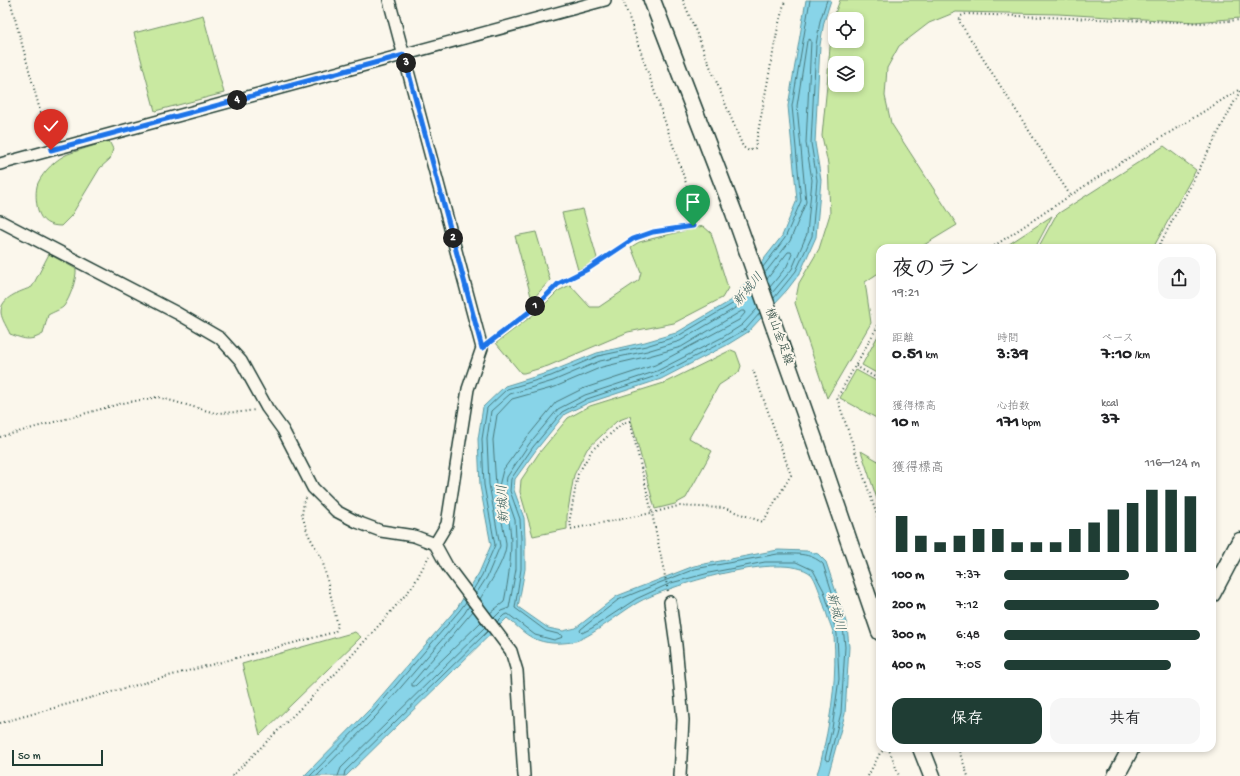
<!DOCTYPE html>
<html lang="ja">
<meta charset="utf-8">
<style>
body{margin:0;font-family:"Gochi Hand","Klee One",sans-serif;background:#f6f6f6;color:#202124;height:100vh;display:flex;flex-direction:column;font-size:15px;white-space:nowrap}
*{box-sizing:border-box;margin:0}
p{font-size:13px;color:#757577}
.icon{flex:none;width:22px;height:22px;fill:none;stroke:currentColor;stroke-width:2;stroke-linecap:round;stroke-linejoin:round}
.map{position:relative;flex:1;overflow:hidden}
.details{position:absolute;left:876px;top:244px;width:340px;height:508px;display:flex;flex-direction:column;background:#fff;border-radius:12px;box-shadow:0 2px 6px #0003}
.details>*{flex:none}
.buttons{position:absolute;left:828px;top:12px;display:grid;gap:8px}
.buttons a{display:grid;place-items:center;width:36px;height:36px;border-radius:8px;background:#fff;box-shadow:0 2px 6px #0003;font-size:20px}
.scale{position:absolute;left:12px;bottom:10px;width:91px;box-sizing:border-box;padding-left:4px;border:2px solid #1f3d34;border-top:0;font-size:11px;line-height:14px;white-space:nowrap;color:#1f3d34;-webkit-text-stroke:3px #fbf7ec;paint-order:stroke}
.pin{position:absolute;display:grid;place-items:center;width:34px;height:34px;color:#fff;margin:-41px -17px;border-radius:50% 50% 50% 0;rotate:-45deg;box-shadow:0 0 4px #0007}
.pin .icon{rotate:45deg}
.km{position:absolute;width:20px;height:20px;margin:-10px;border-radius:50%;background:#222;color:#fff;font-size:11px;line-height:20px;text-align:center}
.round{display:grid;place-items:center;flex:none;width:42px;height:42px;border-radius:12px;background:#f6f6f6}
.headline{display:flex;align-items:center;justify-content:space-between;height:68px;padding:0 16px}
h1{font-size:22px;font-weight:800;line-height:30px}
.stats{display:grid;grid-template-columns:repeat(3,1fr);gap:6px;height:68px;padding:4px 16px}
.stats div{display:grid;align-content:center}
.stats b{font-size:17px;font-weight:800}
.stats small{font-size:11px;font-weight:400}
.stats p{font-size:11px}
.chart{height:112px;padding:8px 16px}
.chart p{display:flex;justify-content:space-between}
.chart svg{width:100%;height:72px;margin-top:4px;stroke:#1f3d34;stroke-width:6}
.primary-button{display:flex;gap:8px;margin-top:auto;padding:8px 16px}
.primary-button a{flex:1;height:46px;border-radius:12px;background:#1f3d34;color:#fff;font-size:16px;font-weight:800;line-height:46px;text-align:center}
.primary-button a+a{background:#f6f6f6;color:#202124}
ul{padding:0 16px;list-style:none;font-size:13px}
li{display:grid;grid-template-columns:64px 48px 1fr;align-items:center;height:30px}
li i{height:10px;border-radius:5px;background:#1f3d34}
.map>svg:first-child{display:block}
.green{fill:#c9e9a1;stroke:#74936a;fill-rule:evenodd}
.water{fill:#88d4e8;stroke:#5e98a0}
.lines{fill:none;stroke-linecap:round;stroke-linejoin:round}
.shore{stroke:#49797c;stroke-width:1}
.street-casing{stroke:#1f3d34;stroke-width:14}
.secondary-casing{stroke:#1f3d34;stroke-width:19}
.path{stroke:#1f3d34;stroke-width:2;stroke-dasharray:1 3;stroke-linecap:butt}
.street{stroke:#fbf7ec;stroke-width:11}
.secondary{stroke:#fbf7ec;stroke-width:16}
.route-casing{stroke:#fff;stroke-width:8}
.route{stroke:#1a73e8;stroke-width:5}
.labels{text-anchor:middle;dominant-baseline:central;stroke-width:4;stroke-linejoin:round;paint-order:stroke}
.street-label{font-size:12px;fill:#1f3d34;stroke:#fbf7ec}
.water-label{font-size:13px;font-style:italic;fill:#345b58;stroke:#fbf7ec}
</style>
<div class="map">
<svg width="1240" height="776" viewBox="0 0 1240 776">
<rect width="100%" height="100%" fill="#fbf7ec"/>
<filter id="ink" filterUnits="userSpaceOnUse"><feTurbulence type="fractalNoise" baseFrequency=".025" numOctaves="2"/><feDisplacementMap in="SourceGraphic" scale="8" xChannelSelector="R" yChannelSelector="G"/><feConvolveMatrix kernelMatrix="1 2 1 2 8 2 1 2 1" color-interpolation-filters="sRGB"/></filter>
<g filter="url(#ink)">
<!-- green -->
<g class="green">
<path d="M840,0H1240V18L1195,22L1058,14L956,12L929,23L899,46L887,68L885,96L891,123L957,225L919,248H880V272L865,282L871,323L827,398L795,303L799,283L819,249L830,214L828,164L822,136L827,85L832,21ZM835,19H857V41H835ZM835,63H857V85H835Z"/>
<path d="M203,15L224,93L155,111L134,33Z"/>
<path d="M109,141L113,149L110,159L100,168L71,216L61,226C50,226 41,222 38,210C36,203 35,190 38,183C43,172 57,158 68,154C82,149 96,145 109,141Z"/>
<path d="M1164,146L1196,170L1153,248H1038L1055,217L1059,213Z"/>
<path d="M583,209L597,258L590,265L578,270L562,213Z"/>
<path d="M1052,216L1035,248H1003Z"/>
<path d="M703,226L711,233L728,288L722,298L674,323L628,332L548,366L524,373H521L496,343L538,311L558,291L570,285L590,307H599L639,280L641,272L631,247L639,242Z"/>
<path d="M536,232L550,280L532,300L515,236Z"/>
<path d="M49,254L76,269C77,278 70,298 64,306C62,309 53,312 48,315L43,334C29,342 24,339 10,334C7,327 2,320 1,313C0,297 20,292 32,287Z"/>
<path d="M880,332V375L862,365Z"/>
<path d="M731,350L736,352L741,366L739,372L719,385L689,438L712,451L686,498L675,504L655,509L630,416L617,421L587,449L574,475L567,516V529L533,536L520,492L521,480L539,453L568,418L590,406L664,383Z"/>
<path d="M856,370L880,383V420L840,398Z"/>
<path d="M861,451L880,462V508Z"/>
<path d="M355,632L361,637L260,735L242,664Z"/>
</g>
<!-- water -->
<path class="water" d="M806,0H831L824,22L820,45L815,143L821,180L816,237L800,273L787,290L748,332L727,345L661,379L588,403L565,414L536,450L515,479L514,490L524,518L525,538V569L518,607L548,628L563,631L576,628L617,596L694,566L778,550L807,551L818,554L826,562L847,625L849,647L845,714L828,776H816C820,767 822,757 824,747C832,711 837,673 834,636C833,630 830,624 828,618C825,609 817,580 811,574C783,550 666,586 637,603C619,613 591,638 572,642C559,644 545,644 533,638C524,634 515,624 507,618L346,776H304L370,709L457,608L479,573L491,545L480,486L478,439L483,407L505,386L550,372L597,353L645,342L676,333L732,300L782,236L797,200L788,106Z"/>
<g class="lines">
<!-- shore -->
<g class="shore">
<path d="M763,267L785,238L801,201L792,106L810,0"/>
<path d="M765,273L790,241L806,202L797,106L807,41L810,39L811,41L806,143L812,180L807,234L792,269L772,293"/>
<path d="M767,279L788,252H791L792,254L787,266L770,287"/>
<path d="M774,298L796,271L812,236L817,180L811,143L816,45L820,21L827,0"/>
<path d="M742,311H744L745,313L739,320L655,365L582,389L556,402L524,441L503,470L499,486H496L493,440L497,415L512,399L555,387L602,367L649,356L681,347Z"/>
<path d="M778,554C795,554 810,552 823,564L843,626L845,647L841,713L829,760L828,761L825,759L832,729L839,679L837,634L824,591L813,570L796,562H765L709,573L671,583L636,599L592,628L582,633L580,631L581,629L618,600L659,583L695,569Z"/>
<path d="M473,590L482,575L495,545L484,485L482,439L487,408L507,389L551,376L598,356L646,346L678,336L734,303L750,284"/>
<path d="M476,594L487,577L500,546L489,484L487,439L491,411L510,394L553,381L600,361L647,351L680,341L737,307L752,289"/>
<path d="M480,599C488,586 507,558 506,543L499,505L501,503C518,524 509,577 504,602L490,613"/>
<path d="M473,611L412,683V686H415L481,622"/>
<path d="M494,618L501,611L509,608L516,569V538L515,520L505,491L507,477L529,444L558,409L585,395L657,371L723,337L742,325L758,308"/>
<path d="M497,622L504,615L508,614L535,635L554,640L563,637L562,635L546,631L515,608L521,569V538L520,519L510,491L511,479L533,447L562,412L587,399L659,375L725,341L746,329L760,313"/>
<path d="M310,776L373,712L460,610L466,602"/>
<path d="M317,776L377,715L464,614L469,606"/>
<path d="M338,776L341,768L485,627"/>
<path d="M344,776L345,771L488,631"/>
</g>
<defs>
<g id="street">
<path d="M389,0L482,348L468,389L447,524L435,544"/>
<path d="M0,164L605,0"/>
<path d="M0,221L177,313L220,338L241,361L267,408L283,430L313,488L336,511L357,522L381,531L414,536L435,544L447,566L511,651L517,671L524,776"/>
<path d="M670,602L676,645L683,720L680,776"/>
</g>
<g id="secondary">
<path d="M652,0L734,213L814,439L880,632"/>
<path d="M1212,594L1240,541"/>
<path d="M921,748L932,776"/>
<path d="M1116,776L1131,748"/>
</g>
</defs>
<!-- street casing -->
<use href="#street" class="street-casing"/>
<!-- secondary casing -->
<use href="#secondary" class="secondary-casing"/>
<!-- path -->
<g class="path">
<path d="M10,0L48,140"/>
<path d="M683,0L743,147L749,151L755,148L778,27L785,0"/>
<path d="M1070,195L959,21L961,16L966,14L1202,23L1240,20"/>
<path d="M991,248L1109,170L1240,89"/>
<path d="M1158,248L1240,91"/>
<path d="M880,322L837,398L880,524"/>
<path d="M492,341L533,309L558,284L588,269L633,239L653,232L693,226L698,218L623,0"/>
<path d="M856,366L880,380"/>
<path d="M630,421L652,513L571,529L570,518L578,474L592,450L623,423Z"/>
<path d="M0,437L123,403L158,397L215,413L242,412L255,410"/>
<path d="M668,591L652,513L678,506L724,508L763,522L791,475L753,370"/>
<path d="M0,723L176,674L335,632L338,626L322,559L308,534L302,515L304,501L307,497"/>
<path d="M887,748L890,752L899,776"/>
<path d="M958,748L968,776"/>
<path d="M232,776L336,673L381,623L413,586L429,556"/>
<path d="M868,776L880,753L887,748"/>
</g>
<!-- street -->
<use href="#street" class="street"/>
<!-- secondary -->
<use href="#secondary" class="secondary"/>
</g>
</g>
<g class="lines" filter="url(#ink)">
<defs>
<path id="route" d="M51,150L404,55L482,348L533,309L558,284L588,269L633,239L653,232L693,226"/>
</defs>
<!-- route casing -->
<use href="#route" class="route-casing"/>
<!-- route -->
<use href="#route" class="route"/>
</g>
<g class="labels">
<!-- street labels -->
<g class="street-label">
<text transform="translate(778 337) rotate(70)">横山金足線</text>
</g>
<!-- water labels -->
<g class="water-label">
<text transform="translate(749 290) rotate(-50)">新城川</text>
<text transform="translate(504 504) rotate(-93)">新城川</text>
<text transform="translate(835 612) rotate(76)">新城川</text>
</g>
</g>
</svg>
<div class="buttons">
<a><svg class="icon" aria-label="locate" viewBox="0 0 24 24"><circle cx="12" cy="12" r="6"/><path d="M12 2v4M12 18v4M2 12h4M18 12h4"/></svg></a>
<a><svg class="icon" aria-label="layers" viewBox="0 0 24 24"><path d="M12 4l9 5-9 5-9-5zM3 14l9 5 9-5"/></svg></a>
</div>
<div class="scale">50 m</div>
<div class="pin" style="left:693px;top:226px;background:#1e9e55"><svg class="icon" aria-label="arrive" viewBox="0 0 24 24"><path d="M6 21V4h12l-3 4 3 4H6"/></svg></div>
<div class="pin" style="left:51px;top:150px;background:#d93025"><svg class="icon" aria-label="check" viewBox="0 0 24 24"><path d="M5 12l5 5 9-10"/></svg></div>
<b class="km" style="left:535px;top:306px">1</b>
<b class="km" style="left:453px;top:238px">2</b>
<b class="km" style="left:406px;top:63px">3</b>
<b class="km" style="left:237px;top:100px">4</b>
<section class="details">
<div class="headline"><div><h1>夜のラン</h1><p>19:21</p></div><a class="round"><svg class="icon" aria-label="share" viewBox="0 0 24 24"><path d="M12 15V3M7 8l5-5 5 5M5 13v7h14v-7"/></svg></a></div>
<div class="stats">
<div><p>距離</p><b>0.51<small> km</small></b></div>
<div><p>時間</p><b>3:39</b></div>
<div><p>ペース</p><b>7:10<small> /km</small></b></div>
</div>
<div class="stats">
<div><p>獲得標高</p><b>10<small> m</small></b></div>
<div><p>心拍数</p><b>171<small> bpm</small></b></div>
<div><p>kcal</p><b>37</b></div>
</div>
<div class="chart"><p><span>獲得標高</span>116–124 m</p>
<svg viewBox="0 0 160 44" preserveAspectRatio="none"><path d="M5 44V22M15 44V34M25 44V38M35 44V34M45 44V30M55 44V30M65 44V38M75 44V38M85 44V38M95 44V30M105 44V26M115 44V18M125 44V14M135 44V6M145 44V6M155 44V10"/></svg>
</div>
<ul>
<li><b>100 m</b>7:37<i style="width:64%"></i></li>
<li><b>200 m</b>7:12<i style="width:79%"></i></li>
<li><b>300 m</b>6:48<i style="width:100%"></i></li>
<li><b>400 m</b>7:05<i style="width:85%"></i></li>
</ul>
<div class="primary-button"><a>保存</a><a>共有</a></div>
</section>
</div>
